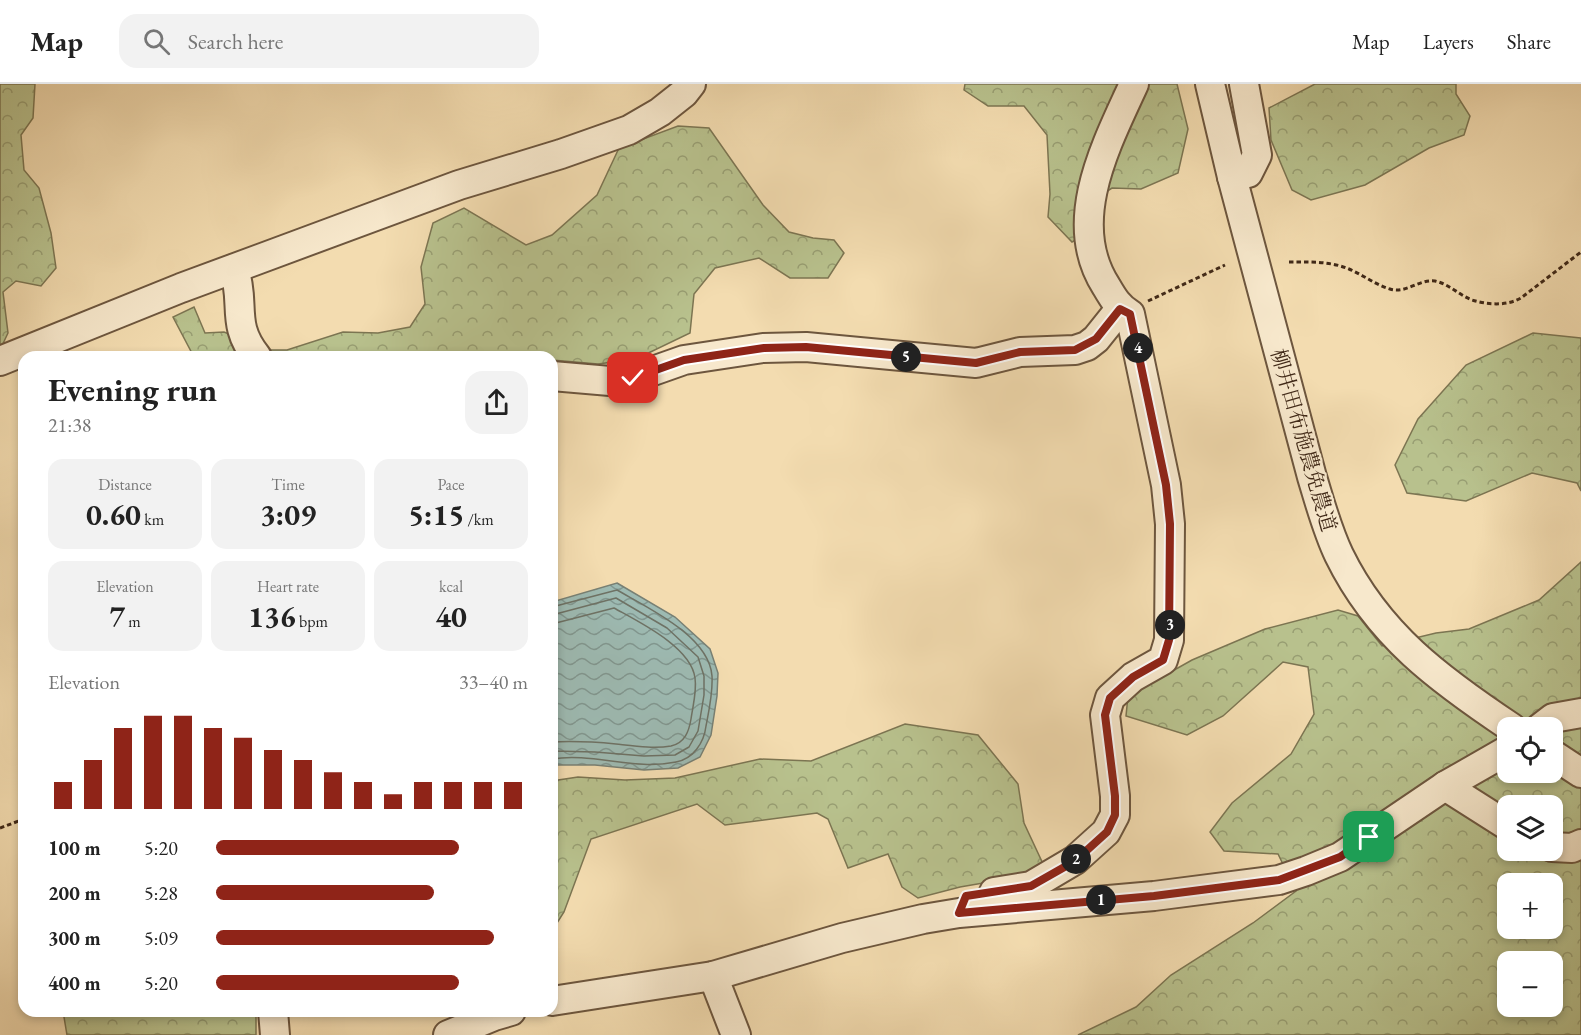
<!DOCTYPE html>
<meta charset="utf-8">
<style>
body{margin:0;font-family:"EB Garamond","Noto Serif JP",serif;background:#f2f2f2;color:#222;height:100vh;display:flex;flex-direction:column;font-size:22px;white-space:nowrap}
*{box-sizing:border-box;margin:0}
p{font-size:20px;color:#767676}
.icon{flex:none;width:33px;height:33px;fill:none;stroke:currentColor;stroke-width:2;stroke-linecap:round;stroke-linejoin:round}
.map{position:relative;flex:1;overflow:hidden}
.side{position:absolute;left:18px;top:267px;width:540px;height:666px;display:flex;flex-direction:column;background:#fff;border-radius:18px;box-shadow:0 3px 9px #0003}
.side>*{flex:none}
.tools{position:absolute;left:1497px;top:633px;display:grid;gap:12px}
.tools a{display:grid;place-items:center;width:66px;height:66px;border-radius:12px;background:#fff;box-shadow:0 3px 9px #0003;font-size:30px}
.pin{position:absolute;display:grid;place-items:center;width:51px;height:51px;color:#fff;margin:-26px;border-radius:12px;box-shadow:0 3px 9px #0006}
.km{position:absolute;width:30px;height:30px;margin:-15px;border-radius:50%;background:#222;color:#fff;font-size:16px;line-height:30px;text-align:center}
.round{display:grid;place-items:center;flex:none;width:63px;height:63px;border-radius:18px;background:#f2f2f2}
.summary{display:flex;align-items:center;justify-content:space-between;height:102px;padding:0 30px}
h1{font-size:33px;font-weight:700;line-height:45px}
.figures{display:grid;grid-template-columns:repeat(3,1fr);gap:9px;height:102px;padding:6px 30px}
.figures div{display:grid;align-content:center;border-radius:15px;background:#f2f2f2;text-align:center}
.figures b{font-size:30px;font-weight:700}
.figures small{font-size:16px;font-weight:400}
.figures p{font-size:16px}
.chart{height:168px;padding:12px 30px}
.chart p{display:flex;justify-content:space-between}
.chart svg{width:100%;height:108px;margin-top:6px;stroke:#8f2418;stroke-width:6}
ul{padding:0 30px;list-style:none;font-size:20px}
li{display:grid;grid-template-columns:96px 72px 1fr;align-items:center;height:45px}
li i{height:15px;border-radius:8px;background:#8f2418}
header{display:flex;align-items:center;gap:36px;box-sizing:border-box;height:84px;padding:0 30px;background:#fff;border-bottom:2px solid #e0e0e0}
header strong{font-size:28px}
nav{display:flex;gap:33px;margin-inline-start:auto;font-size:21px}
.search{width:420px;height:54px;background:#f2f2f2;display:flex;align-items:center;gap:15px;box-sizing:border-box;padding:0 21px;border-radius:18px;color:#767676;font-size:22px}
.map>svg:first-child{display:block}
.forest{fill:url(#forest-crowns);stroke:#7c7552;stroke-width:1.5;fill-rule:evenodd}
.water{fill:url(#water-waves);stroke:#788074;stroke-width:1.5}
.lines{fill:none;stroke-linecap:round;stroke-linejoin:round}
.shore{stroke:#6e7265;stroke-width:1.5}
.minor-casing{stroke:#6d563e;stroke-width:32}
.path{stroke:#402918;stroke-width:3;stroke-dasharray:4.5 3;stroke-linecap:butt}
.minor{stroke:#f7e8cc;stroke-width:28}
.route-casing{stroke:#fff;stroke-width:12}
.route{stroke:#8f2418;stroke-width:8}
.labels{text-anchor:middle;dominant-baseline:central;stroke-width:4.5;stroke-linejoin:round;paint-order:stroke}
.street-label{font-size:21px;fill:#402918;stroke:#f7e8cc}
</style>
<header>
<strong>Map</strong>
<div class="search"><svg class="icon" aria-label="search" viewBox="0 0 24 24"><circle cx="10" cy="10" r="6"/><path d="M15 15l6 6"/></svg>Search here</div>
<nav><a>Map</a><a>Layers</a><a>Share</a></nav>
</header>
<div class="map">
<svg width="1581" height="951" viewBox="0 0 1581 951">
<defs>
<pattern id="forest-crowns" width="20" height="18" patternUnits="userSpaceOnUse" patternTransform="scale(1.5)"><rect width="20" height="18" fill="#b8c18d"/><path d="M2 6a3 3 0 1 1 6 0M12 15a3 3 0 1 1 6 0" fill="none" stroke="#979d72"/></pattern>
<pattern id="water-waves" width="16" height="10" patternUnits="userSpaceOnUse" patternTransform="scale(1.5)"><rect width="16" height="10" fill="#9dbab2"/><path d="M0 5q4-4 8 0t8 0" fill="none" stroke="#819790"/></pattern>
</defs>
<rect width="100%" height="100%" fill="#f3dcb0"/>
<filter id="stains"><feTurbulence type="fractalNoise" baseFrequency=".00333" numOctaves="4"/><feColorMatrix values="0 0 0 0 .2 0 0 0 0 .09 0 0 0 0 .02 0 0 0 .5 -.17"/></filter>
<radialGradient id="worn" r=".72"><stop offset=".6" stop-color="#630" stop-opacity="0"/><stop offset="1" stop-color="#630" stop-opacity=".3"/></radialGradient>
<!-- forest -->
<g class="forest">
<path d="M0,0H35L33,34L21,51L24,86L39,104L51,149L56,184L41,202L16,197L3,208L8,249L0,266Z"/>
<path d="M965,0H1177L1188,45L1178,89L1141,105L1112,104L1086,121L1081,153L1072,158L1048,133L1050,110L1047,51L1024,22H988L964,6Z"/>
<path d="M1315,0H1456V10L1470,32L1464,51L1429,64L1365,101L1311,116L1292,106L1271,56L1269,24Z"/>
<path d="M678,42L709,44L763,121L789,148L813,154L834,156L844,169L828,194H790L759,174L715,184L694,210L690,249L636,275L598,280L552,276V273H194L173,233L194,223L205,249L224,248L271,266H287L343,248L378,249L410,243L425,220L421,183L433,139L464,124L526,161L552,151L597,111L619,64Z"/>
<path d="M1533,249L1581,254V407L1577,399L1532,389L1466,417L1407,409L1395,381L1418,335L1466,281Z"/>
<path d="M1581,478V951H1078L1136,923L1171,891L1253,839L1296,807L1278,770L1224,767L1210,748L1232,719L1291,670L1314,630L1308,583L1283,578L1223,632L1187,651L1126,632L1128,612L1192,576L1265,545L1338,526L1358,532L1382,562L1436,549L1469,545L1539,516ZM1508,644H1552V688H1508ZM1508,722H1552V766H1508ZM1508,800H1552V844H1508ZM1508,878H1552V922H1508Z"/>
<path d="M905,640L978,651L1018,700L1024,739L1044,782L1029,791L960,803L918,814L902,803L888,770L848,784L828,735L817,729L725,741L697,720L591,755L564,828L552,847V697L578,693L625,696L675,694L760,675L811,677Z"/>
<path d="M63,927H256V951H67Z"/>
</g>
<!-- water -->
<path class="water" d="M617,499L675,533L710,565L718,589L717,612L711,651L700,673L678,684L644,686L595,681H555L552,682V518Z"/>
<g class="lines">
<!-- shore -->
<g class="shore">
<path d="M552,523L617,506C648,524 709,552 712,592C713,609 709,626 706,642C704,659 693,675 676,678C635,687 592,668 552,675"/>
<path d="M552,531L616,514L667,544L698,573L704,592V611L698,647L689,663L675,671L644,672L595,668L552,667"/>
<path d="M552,540L614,524C639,538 691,563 695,594C697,607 693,621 691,635C689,647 685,659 671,662C654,665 634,662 616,660C595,658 573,657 552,658"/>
</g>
<defs>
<g id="minor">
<path d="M1210,0L1232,93L1312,393C1320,419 1327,446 1339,471C1378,551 1440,596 1512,644"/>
<path d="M1232,93L1248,89L1257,71L1244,0"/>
<path d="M234,185C246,220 230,240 257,273"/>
<path d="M0,277L181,204L459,101L561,70L629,46L660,28L684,9L691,0"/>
<path d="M552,292L610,297L633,294L684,276L763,264L806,263L976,279L1020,268L1075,266L1087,262L1096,255L1120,225"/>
<path d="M1540,644L1553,634L1581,629"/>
<path d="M1552,670L1581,689"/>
<path d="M1445,702L1508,742"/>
<path d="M1552,763L1572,764L1581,760"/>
<path d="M994,808L1031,802L1075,776L1106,748L1115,731V712L1105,631L1110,614L1133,593L1163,576L1169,556L1170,440L1166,401L1130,230C1118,223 1113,214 1106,202C1065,138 1106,61 1134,0"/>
<path d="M713,892L736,951"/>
<path d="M552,917L713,892L842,854L923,835L959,829L1154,812L1279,796L1306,787L1340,773L1445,702L1508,666"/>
<path d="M273,927L275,951"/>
<path d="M448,951L494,932L511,927"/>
</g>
</defs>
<!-- minor casing -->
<use href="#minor" class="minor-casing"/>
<!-- path -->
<g class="path">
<path d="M1289,178C1309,178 1330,177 1349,185C1363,191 1376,201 1390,205C1406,210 1419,195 1435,197C1449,200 1459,211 1472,216C1488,221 1507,222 1521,214L1581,168"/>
<path d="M1148,217L1225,181"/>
<path d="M0,744L24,735"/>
</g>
<!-- minor -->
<use href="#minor" class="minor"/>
</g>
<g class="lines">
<defs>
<path id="route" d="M633,294L684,276L764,264L806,263L976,279L1020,268L1075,266L1096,255L1120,225L1130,230L1166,401L1170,440L1169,556L1163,576L1133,593L1110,614L1105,631L1115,712V731L1107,748L1075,777L1031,802L966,812L959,829L1154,812L1279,796L1340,773L1369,753"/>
</defs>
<!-- route casing -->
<use href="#route" class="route-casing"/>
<!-- route -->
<use href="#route" class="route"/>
</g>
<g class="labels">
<!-- street labels -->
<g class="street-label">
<text transform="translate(1304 356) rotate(74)">柳井田布施農免農道</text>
</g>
</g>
<rect width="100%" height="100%" filter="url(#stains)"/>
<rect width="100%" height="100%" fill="url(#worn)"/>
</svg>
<div class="tools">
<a><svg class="icon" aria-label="locate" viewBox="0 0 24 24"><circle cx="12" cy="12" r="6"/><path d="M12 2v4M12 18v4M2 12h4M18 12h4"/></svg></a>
<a><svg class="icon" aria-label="layers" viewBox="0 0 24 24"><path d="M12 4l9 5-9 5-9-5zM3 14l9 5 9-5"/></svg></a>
<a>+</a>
<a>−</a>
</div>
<div class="pin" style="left:1369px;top:753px;background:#1e9e55"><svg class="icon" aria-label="arrive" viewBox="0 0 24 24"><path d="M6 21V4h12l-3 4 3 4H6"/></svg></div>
<div class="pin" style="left:633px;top:294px;background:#d93025"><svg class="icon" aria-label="check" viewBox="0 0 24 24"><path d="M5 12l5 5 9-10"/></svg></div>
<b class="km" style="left:1101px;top:816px">1</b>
<b class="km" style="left:1076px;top:775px">2</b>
<b class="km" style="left:1170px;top:541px">3</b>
<b class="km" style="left:1138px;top:264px">4</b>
<b class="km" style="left:906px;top:273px">5</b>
<section class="side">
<div class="summary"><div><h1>Evening run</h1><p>21:38</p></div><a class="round"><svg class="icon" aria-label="share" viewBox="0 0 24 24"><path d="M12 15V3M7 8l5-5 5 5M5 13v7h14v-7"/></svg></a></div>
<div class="figures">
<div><p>Distance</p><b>0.60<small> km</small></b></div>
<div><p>Time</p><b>3:09</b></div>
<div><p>Pace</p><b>5:15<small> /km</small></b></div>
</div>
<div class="figures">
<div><p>Elevation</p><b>7<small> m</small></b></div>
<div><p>Heart rate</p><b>136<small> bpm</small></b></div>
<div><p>kcal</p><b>40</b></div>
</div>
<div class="chart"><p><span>Elevation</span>33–40 m</p>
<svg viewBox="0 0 160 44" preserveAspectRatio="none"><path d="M5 44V33M15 44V24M25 44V11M35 44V6M45 44V6M55 44V11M65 44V15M75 44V20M85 44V24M95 44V29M105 44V33M115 44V38M125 44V33M135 44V33M145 44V33M155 44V33"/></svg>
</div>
<ul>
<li><b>100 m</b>5:20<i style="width:78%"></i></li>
<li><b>200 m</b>5:28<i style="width:70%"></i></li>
<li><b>300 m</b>5:09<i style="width:89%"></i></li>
<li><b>400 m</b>5:20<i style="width:78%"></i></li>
</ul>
</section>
</div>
